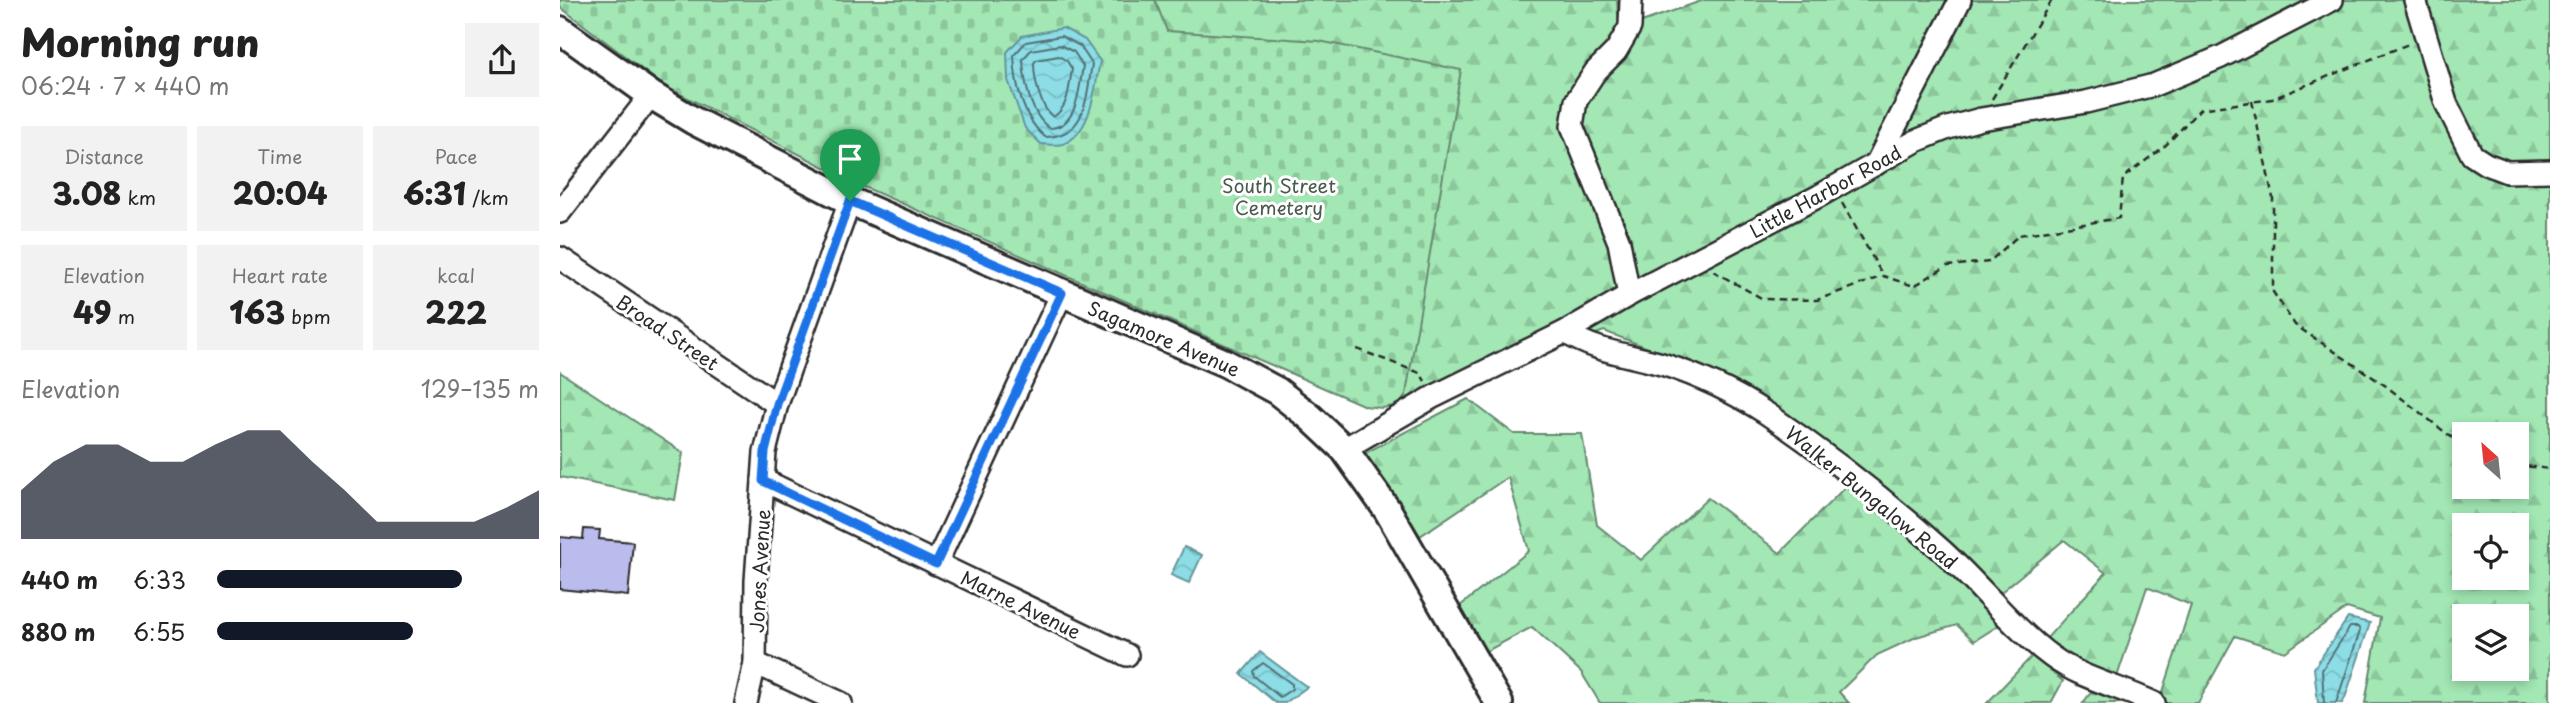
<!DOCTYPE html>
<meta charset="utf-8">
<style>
body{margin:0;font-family:"Playpen Sans",sans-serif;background:#f2f2f2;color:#222;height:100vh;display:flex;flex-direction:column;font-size:26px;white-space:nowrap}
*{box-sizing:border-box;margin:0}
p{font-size:23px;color:#767676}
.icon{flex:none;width:38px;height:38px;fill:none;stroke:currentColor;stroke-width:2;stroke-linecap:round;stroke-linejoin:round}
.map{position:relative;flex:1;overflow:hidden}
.sheet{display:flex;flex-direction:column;background:#fff;width:560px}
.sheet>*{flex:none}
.needle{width:46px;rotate:333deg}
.tools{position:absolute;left:1892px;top:422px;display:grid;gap:14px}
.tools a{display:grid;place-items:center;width:77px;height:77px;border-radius:0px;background:#fff;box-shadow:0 4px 10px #0003;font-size:35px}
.pin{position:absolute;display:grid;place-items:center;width:60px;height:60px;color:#fff;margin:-72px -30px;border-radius:50% 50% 50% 0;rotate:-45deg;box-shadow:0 0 7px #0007}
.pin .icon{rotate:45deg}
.round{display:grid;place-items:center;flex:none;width:74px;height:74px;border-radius:0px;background:#f2f2f2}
.overview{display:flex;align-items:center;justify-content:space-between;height:119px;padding:0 21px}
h1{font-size:38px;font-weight:800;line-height:52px}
.metrics{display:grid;grid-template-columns:repeat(3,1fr);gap:10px;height:119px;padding:7px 21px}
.metrics div{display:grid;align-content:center;border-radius:0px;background:#f2f2f2;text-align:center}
.metrics b{font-size:30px;font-weight:800}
.metrics small{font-size:19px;font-weight:400}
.metrics p{font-size:19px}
.chart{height:196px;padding:14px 21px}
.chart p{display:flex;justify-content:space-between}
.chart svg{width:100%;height:126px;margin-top:7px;fill:#111827;opacity:.7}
ul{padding:0 21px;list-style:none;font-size:23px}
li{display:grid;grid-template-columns:112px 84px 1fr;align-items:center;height:52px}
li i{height:18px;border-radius:9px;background:#111827}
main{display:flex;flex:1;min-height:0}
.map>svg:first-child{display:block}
.forest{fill:url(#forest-firs);stroke:#668970;stroke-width:2;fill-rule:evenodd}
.cemetery{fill:url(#cemetery-stones);stroke:#668970;stroke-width:2}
.water{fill:url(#water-waves);stroke:#65969b;stroke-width:2}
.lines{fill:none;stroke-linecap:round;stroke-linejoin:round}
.shore{stroke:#527276;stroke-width:2}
.building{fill:#bbbcee;stroke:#2b2b2b;stroke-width:2}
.minor-casing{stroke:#2b2b2b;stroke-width:26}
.major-casing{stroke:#2b2b2b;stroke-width:32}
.path{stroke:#2b2b2b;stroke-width:2.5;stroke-dasharray:7 5;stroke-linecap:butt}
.minor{stroke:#fff;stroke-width:21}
.major{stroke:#fff;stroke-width:26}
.route-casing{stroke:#fff;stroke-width:14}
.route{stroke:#1a73e8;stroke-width:9}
.labels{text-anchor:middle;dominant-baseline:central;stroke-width:6;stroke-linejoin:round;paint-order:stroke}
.park-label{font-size:19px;fill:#495a4d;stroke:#fff}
.street-label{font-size:19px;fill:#2b2b2b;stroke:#fff}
</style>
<main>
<section class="sheet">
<div class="overview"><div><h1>Morning run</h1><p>06:24 · 7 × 440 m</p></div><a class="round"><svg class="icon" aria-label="share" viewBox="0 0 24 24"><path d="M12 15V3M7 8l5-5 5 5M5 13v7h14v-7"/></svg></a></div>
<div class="metrics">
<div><p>Distance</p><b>3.08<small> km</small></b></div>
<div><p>Time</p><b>20:04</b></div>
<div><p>Pace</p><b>6:31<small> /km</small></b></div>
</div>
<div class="metrics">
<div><p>Elevation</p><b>49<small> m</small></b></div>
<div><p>Heart rate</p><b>163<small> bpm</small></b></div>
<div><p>kcal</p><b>222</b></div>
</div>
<div class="chart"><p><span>Elevation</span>129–135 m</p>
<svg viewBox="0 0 160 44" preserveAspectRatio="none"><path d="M0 44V27L10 17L20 11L30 11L40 17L50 17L60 11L70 6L80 6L90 17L100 27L110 38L120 38L130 38L140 38L150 33L160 27V44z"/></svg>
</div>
<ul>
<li><b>440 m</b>6:33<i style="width:76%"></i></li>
<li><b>880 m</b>6:55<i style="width:61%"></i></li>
</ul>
</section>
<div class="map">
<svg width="1990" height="703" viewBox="0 0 1990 703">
<defs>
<pattern id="forest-firs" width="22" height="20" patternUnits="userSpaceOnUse" patternTransform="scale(1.75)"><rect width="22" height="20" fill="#a2e7b4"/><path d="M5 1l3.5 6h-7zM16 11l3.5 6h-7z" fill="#8cc69b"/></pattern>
<pattern id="cemetery-stones" width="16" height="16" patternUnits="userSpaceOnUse" patternTransform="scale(1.75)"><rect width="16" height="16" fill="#a2e7b4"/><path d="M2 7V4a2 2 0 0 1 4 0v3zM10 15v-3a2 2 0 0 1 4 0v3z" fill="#8cc69b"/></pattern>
<pattern id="water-waves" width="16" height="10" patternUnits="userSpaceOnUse" patternTransform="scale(1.75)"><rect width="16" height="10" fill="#8cdde6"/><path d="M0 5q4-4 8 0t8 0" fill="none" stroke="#79bec5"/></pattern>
</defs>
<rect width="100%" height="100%" fill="#fff"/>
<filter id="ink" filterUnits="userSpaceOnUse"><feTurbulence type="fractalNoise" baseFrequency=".0143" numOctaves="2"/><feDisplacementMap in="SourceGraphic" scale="14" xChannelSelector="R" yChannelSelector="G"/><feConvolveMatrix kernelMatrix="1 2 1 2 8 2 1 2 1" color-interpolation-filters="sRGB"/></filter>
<g filter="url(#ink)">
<!-- forest -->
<g class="forest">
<path d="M547,0H1057L1059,30L1144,0H1990V703H1805L1820,618L1787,608L1725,652L1675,636L1638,703H1606L1600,701L1631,605L1587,587L1556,680L1512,661L1485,640L1546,573L1504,540L1440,593L1330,496L1234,420L1171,380L1044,331L849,403L833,371L633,84ZM1904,434H1956V486H1904ZM1904,525H1956V578H1904ZM1904,616H1956V668H1904Z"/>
<path d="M0,372L123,453L115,500L0,477Z"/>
<path d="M908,399L954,434H1022L1037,525L1081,560L1148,498L1220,553L1287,485L1371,553L1441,624L1414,641L1397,625L1356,637L1317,655L1279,692L1289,703H1040L1021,672L972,627L925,652L900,606L969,551L948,477L860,536L805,453Z"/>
<path d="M1472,656L1503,681L1491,703H1427Z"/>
<path d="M1532,691L1563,703H1523Z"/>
</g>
<!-- cemetery -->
<path class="cemetery" d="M0,0H595L607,31L759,41L901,70L846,394L840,405L822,408L805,406L302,186L104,86L0,7Z"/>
<!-- water -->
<g class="water">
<path d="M503,28L525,40L540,61C535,87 532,133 503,144C497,146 487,144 481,144L465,128L448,80L447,52L462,36Z"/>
<path d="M624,547L642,555L629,583L611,575Z"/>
<path d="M1788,618L1810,623L1785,698L1782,703H1758L1754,668Z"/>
<path d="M700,652L747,687L725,703H716L681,674Z"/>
</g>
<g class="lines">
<!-- shore -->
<g class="shore">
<path d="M501,36L520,46L532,64C526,97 527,137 485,137C462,118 455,83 454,55L466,42Z"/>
<path d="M500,45L514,52L523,66C519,88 518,128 489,128C470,114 464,81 463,59L471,50Z"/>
<path d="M499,56L507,61L512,69C509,86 509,108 493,117C480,108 474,78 474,63L476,60Z"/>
<path d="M703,663L732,684V689L720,697L694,676L693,671Z"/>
<path d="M1764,703L1762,670L1790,627H1798L1800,631L1776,703"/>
</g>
</g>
<!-- building -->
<path class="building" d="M24,529L40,530L39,539L73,542L68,596L0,589V537L23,539Z"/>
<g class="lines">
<defs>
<g id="minor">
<path d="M1855,0L1886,103L1912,155L1926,164L1947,172L1990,171"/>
<path d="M1316,164L1400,0"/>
<path d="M0,212L91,95"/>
<path d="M0,258L217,404"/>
<path d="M1069,295L1059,242L1012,126L1016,101L1035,72L1056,51L1070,27L1071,0"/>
<path d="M1005,332C1035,352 1072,355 1105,365C1140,376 1175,393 1206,413C1265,453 1324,499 1378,547C1416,580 1452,628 1492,657C1522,679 1561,687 1594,703"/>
<path d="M784,449L873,397L1005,332L1069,295L1259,196L1356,141L1388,128L1421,119L1526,102L1594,85L1661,57L1772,0"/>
<path d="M203,480L567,655"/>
<path d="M376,564L502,293"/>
<path d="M195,663L281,703"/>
<path d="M186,703L195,663L196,581L205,452L217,404L290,201"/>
</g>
<path id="major" d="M0,30L91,95L134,121L290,201L665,363L717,391L750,417L784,449L828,511L939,703"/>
</defs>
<!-- minor casing -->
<use href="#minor" class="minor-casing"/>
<!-- major casing -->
<use href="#major" class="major-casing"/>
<!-- path -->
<g class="path">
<path d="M1432,99L1492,0"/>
<path d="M1692,101L1713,198V292L1735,325L1826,386L1904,447"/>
<path d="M1282,203L1323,276"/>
<path d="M1153,271L1203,299L1257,300L1323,276L1354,286L1387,266L1429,262L1459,235L1559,218L1563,178L1606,145L1640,109L1712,99L1851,43"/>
<path d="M797,349L860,373L865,381"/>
<path d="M1956,465L1990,469"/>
</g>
<!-- minor -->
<use href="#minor" class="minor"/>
<!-- major -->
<use href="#major" class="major"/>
</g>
</g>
<g class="lines" filter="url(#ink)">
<defs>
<path id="route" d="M290,201L502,293L376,564L203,481L205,452L217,404Z"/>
</defs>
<!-- route casing -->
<use href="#route" class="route-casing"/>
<!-- route -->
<use href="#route" class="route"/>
</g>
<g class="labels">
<!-- park labels -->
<g class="park-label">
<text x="719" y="185">South Street<tspan x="719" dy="22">Cemetery</tspan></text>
</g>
<!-- street labels -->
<g class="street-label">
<text transform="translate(1265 191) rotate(-29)">Little Harbor Road</text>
<text transform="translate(108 332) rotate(34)">Broad Street</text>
<text transform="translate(604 338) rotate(23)">Sagamore Avenue</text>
<text transform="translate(1312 497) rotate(39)">Walker Bungalow Road</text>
<text transform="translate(199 571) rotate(-87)">Jones Avenue</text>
<text transform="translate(461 604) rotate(26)">Marne Avenue</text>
</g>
</g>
</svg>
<div class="tools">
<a><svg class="needle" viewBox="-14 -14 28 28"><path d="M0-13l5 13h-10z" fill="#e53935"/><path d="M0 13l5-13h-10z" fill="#767676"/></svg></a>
<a><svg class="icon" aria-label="locate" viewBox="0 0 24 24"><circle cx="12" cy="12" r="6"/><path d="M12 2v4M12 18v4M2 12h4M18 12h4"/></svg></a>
<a><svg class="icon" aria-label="layers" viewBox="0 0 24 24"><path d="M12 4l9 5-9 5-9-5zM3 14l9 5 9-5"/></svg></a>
</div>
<div class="pin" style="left:290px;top:201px;background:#1e9e55"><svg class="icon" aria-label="arrive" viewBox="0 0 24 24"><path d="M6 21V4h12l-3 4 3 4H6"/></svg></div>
</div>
</main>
